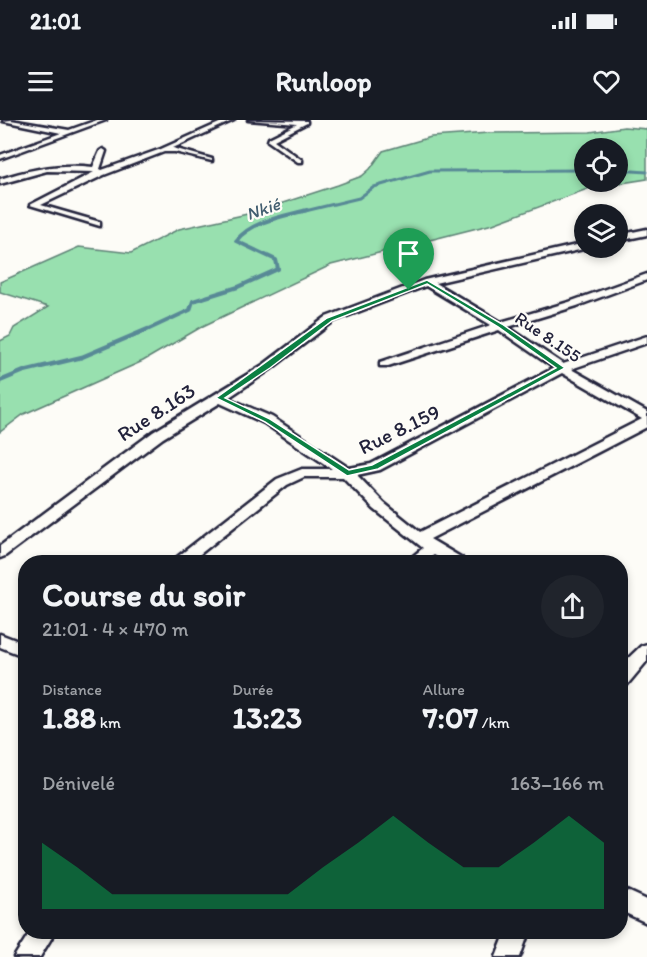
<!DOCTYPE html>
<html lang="fr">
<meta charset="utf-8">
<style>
body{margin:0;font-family:Itim,sans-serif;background:#20242c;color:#f1f3f6;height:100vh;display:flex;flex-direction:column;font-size:22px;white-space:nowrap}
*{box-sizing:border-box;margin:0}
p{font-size:20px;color:#9ea1a6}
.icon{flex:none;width:33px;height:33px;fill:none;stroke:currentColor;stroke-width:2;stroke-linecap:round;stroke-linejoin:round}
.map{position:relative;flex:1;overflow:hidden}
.details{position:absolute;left:18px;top:435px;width:610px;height:384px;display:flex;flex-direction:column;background:#171b24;border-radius:24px;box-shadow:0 3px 9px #0003}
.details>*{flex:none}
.buttons{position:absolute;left:574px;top:18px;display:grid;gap:12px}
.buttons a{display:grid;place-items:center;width:54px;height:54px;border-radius:50%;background:#171b24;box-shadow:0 3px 9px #0003;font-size:30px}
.pin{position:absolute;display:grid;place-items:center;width:51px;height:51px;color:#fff;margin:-62px -26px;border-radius:50% 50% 50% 0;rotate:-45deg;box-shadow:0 0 6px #0007}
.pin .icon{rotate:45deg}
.round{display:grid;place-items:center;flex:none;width:63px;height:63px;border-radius:32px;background:#20242c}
.overview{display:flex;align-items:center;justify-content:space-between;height:102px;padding:0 24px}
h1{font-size:33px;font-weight:800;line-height:45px}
.figures{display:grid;grid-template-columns:repeat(3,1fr);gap:9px;height:102px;padding:6px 24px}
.figures div{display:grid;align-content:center}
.figures b{font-size:30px;font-weight:800}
.figures small{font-size:16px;font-weight:400}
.figures p{font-size:16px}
.chart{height:168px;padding:12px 24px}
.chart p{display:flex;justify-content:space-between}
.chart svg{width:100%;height:108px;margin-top:6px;fill:#0b8043;opacity:.7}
.status{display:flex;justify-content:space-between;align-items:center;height:42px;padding:0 30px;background:#171b24;direction:ltr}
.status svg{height:16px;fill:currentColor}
header{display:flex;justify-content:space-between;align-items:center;height:78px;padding:0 24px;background:#171b24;font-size:27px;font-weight:800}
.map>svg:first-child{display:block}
.green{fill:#98e0af;stroke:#5d8175;stroke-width:1.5;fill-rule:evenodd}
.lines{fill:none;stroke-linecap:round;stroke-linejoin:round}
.stream-far2{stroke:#588996;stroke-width:3}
.stream-far1{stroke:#588996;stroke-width:4}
.stream{stroke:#588996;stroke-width:4.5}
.minor-casing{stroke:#22223b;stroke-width:5}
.minor{fill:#fdfcf7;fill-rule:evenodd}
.route{fill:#0b8043;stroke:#fff;stroke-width:1.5;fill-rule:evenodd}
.labels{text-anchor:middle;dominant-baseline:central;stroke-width:4.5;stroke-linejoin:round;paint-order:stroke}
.far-water-label{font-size:18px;font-style:italic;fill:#425e70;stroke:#fdfcf7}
.far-street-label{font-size:18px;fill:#22223b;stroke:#fdfcf7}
.street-label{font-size:21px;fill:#22223b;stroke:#fdfcf7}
</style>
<div class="status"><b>21:01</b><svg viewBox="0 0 49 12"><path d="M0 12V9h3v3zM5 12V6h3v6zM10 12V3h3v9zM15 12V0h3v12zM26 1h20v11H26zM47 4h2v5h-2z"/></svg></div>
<header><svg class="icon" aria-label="menu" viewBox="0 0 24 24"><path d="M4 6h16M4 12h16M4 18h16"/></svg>Runloop<svg class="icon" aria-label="heart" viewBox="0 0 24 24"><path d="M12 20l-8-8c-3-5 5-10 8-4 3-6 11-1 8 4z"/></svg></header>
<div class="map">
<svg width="647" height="837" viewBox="0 0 647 837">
<rect width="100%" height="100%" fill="#fdfcf7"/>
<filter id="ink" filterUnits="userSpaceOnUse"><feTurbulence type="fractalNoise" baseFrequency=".0167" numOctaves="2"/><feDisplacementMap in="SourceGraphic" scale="12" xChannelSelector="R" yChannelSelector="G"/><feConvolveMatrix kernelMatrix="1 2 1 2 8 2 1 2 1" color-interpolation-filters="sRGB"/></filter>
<g filter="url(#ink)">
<!-- green -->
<path class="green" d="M624,7L647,9V59L590,68L493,104L331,145L203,206L143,241L24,294L0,312V221L10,216L14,208L48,187L0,172V162L79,127L131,133L179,109L252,93L338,65L362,56L370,49L383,31L431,17L489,13L590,12ZM585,28H618V62H585Z"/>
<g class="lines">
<!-- stream-far2 -->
<g class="stream-far2">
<path d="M618,50L647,52"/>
<path d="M301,92L359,78L374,67L430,51L585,50"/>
</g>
<!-- stream-far1 -->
<path class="stream-far1" d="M145,211L190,190L193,181L238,167L278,149L276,140L236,121C251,101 285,96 307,90"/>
<!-- stream -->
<path class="stream" d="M0,261L24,251L82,237L148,209"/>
<defs>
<g id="minor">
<path d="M11,0L69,10L97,0H106L0,39V35L61,13L3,1Z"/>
<path d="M226,0H234L173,28L212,39V41L175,32H164L104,55L41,85L100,102V106L30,85L94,52L47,51L0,64V59C31,49 61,43 93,47L100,31L103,29L106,31L100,49L102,50L161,29Z"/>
<path d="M248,0L307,1V3L274,20L302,40V42H298L268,21L269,18L297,4Z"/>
<path d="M647,109V115L618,121V115Z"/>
<path d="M585,123V128H588L435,163L501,202L569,182L647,154V160L577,186L508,207L563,244L647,216V223L571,249L647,292V307L430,419L462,438L464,442H447L434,435L423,442H406L423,428L374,389L343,357H304L287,365L190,442H174L176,438L277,359L302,349H332L264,303L220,283L163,318L5,436L0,438V426L153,312L263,245L326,197L424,160ZM426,166L491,205L380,242V246H388L499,210L554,248L371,344L349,348L272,297L228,278L271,249L334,201ZM562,253L642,299L420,412L384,383L357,355L380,350Z"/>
<path d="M0,514L26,524V537L0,527Z"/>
<path d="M647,524V541L627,565L621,567V545L641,526Z"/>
<path d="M621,768L647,780V803L621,791Z"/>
<path d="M30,812H55L40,837H14Z"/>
<path d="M506,812H529L520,837H496Z"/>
</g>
</defs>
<!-- minor casing -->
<use href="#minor" class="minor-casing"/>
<!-- minor -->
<use href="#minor" class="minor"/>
</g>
</g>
<!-- route -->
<path class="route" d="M427,160L502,204L565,248L378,349L347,356L265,302L216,278L327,198ZM427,164L498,207L556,248L372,345L349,350L270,299L225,278L270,248L332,201Z"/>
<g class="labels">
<!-- far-water labels -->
<g class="far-water-label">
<text transform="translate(263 89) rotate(-20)">Nkié</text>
</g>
<!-- far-street labels -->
<g class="far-street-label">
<text transform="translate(548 217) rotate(34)">Rue 8.155</text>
</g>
<!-- street labels -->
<g class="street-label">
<text transform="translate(156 292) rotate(-33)">Rue 8.163</text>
<text transform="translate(399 309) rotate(-26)">Rue 8.159</text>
</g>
</g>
</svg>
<div class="buttons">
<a><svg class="icon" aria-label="locate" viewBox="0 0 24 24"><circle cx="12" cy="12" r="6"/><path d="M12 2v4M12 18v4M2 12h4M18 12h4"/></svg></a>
<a><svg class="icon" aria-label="layers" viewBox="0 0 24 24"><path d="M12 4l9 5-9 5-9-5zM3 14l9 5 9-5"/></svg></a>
</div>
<div class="pin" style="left:409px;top:170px;background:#1e9e55"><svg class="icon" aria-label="arrive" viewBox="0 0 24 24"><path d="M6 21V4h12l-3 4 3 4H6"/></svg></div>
<section class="details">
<div class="overview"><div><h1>Course du soir</h1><p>21:01 · 4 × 470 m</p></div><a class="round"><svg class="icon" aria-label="share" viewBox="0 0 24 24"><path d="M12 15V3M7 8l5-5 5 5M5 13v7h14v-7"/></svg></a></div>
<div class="figures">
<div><p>Distance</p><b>1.88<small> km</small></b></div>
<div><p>Durée</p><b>13:23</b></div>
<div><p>Allure</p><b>7:07<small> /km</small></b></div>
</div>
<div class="chart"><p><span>Dénivelé</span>163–166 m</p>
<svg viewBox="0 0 160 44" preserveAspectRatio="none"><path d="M0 44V17L10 27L20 38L30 38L40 38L50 38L60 38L70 38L80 27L90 17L100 6L110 17L120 27L130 27L140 17L150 6L160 17V44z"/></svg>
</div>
</section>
</div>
